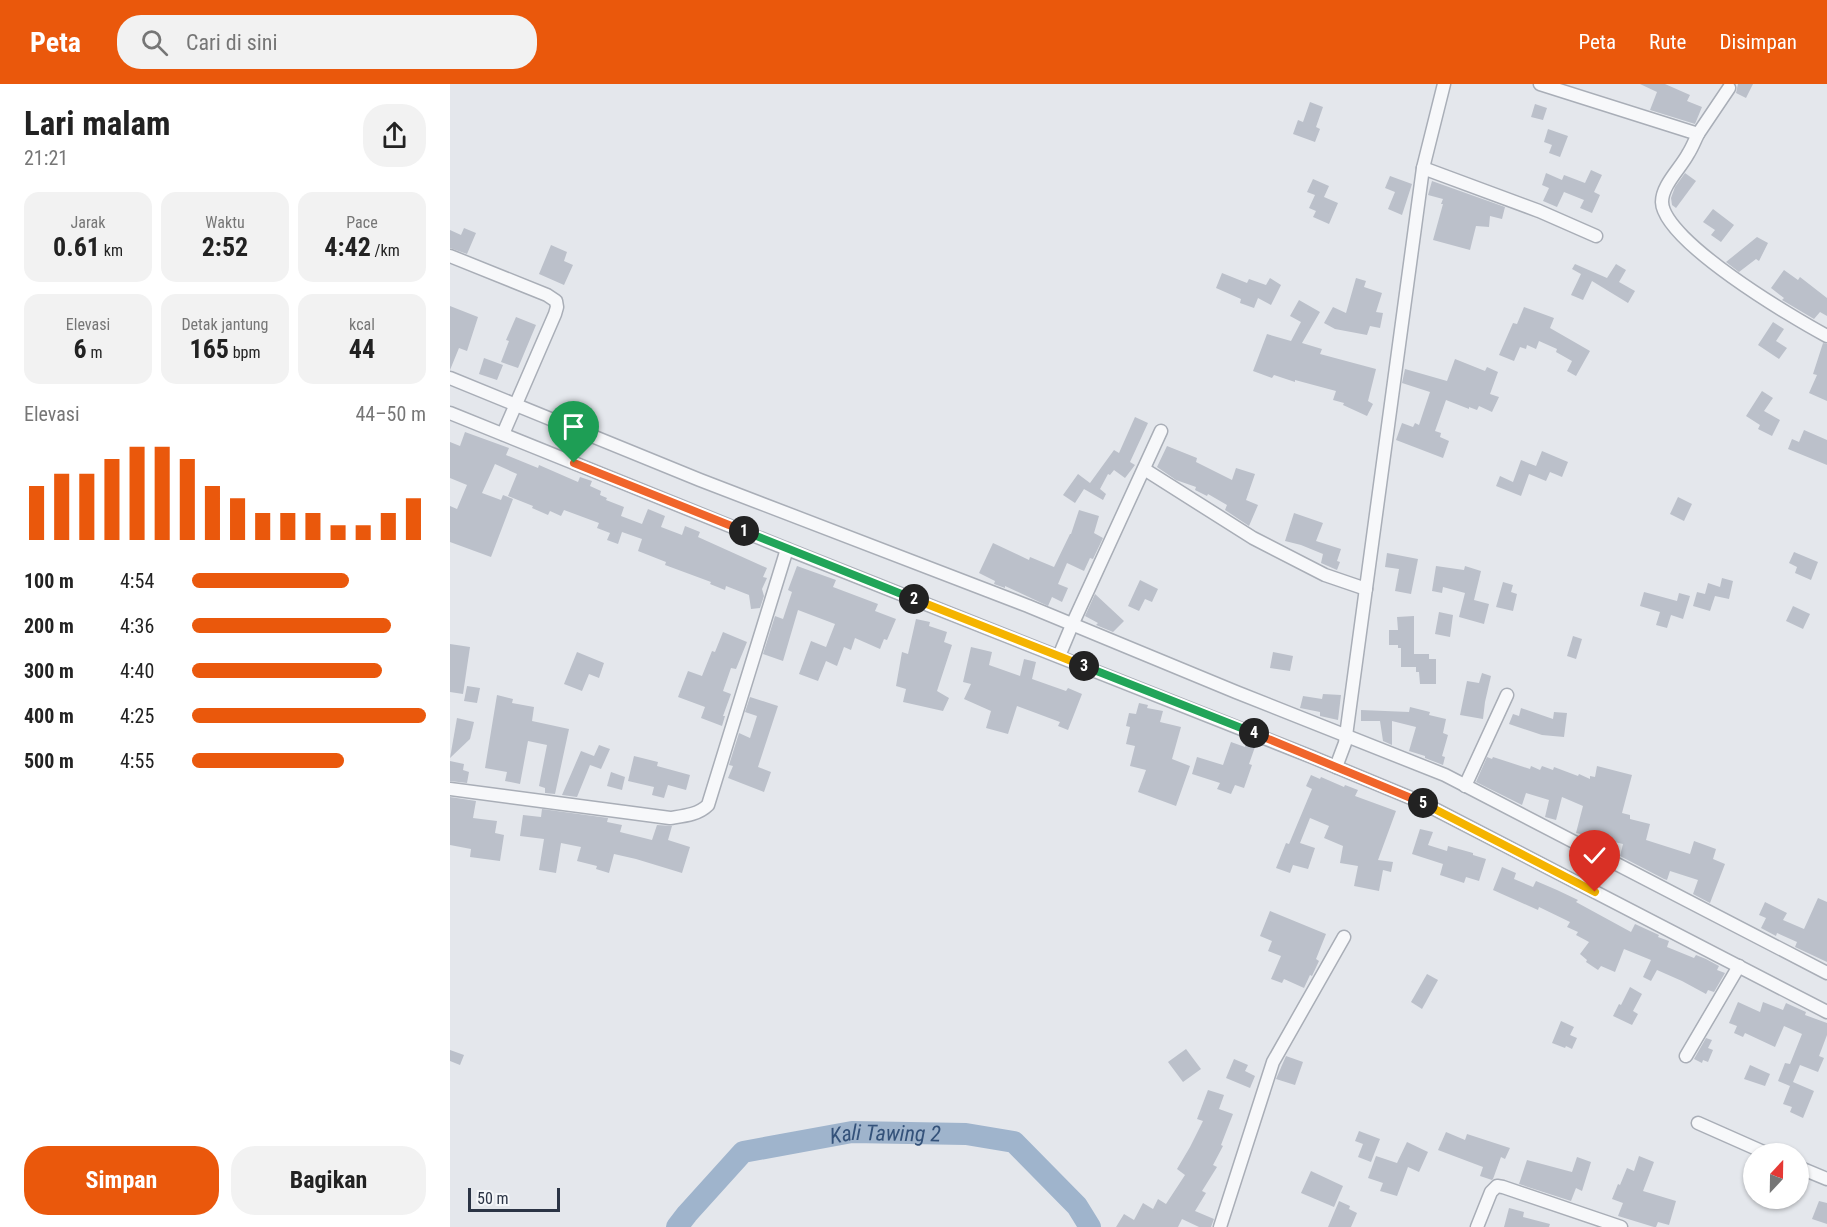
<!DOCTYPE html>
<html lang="id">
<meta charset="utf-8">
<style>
body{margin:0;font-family:"Roboto Condensed",sans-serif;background:#f2f2f2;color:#222;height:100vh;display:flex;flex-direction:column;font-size:22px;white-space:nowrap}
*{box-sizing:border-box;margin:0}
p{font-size:20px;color:#767676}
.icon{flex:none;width:33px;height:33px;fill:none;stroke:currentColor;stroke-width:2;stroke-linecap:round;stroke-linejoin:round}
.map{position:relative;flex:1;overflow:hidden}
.drawer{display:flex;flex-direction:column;background:#fff;width:450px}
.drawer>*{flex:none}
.needle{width:39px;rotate:22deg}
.tools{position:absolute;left:1293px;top:1059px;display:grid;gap:12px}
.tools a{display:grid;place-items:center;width:66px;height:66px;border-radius:50%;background:#fff;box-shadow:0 2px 4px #0004;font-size:30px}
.scale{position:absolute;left:18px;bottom:15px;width:92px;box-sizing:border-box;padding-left:6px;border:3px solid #2b3445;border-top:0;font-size:16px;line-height:21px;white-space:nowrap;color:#2b3445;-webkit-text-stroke:4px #f4f6f9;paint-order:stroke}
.pin{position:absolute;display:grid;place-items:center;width:51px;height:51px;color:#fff;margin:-62px -26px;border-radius:50% 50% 50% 0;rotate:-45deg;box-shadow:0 0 6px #0007}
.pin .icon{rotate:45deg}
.km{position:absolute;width:30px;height:30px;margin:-15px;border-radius:50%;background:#222;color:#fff;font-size:16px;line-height:30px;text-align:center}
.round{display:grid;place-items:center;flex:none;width:63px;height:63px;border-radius:24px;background:#f2f2f2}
.summary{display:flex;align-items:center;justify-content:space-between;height:102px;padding:0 24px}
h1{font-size:33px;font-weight:700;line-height:45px}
.stats{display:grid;grid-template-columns:repeat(3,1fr);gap:9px;height:102px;padding:6px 24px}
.stats div{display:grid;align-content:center;border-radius:15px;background:#f2f2f2;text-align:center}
.stats b{font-size:26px;font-weight:700}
.stats small{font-size:16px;font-weight:400}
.stats p{font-size:16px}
.chart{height:168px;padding:12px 24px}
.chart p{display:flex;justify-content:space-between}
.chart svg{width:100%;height:108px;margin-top:6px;stroke:#ea580c;stroke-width:6}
.action{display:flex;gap:12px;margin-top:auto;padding:12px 24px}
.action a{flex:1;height:69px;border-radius:24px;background:#ea580c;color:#fff;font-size:24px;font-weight:700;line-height:69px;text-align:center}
.action a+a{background:#f2f2f2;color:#222}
ul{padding:0 24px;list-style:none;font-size:20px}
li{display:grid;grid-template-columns:96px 72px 1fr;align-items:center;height:45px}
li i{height:15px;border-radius:8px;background:#ea580c}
header{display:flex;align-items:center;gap:36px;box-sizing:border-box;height:84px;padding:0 30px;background:#ea580c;color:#fff}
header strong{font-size:28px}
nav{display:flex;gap:33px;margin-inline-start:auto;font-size:21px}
.search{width:420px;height:54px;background:#f2f2f2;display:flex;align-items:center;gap:15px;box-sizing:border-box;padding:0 21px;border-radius:24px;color:#767676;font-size:22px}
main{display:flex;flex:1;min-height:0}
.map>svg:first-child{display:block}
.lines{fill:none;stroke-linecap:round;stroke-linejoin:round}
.river{stroke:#9fb4cc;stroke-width:22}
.building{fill:#bbc0ca}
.minor-casing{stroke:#a9aeb7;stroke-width:15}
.minor{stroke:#f7f8fa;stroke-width:12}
.split-1-casing{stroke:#fff;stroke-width:12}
.split-2-casing{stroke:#fff;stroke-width:12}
.split-3-casing{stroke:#fff;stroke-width:12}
.split-4-casing{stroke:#fff;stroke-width:12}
.split-5-casing{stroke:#fff;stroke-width:12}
.split-6-casing{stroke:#fff;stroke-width:12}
.split-1{stroke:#f0652b;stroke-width:8}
.split-2{stroke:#22a559;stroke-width:8}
.split-3{stroke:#f5b400;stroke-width:8}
.split-4{stroke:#22a559;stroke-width:8}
.split-5{stroke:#f0652b;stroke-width:8}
.split-6{stroke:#f5b400;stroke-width:8}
.labels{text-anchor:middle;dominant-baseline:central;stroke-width:5;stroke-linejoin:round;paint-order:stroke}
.water-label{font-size:22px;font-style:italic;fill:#34527a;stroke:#f4f6f9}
</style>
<header>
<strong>Peta</strong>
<div class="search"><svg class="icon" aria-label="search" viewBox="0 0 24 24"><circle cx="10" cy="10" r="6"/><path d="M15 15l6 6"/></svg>Cari di sini</div>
<nav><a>Peta</a><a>Rute</a><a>Disimpan</a></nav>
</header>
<main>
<section class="drawer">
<div class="summary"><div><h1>Lari malam</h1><p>21:21</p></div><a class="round"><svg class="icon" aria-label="share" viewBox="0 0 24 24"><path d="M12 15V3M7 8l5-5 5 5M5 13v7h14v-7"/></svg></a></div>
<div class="stats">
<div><p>Jarak</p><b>0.61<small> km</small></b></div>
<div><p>Waktu</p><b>2:52</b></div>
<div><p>Pace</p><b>4:42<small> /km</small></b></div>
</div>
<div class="stats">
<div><p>Elevasi</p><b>6<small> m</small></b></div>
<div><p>Detak jantung</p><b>165<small> bpm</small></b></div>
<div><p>kcal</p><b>44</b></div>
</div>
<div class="chart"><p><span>Elevasi</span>44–50 m</p>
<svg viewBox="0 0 160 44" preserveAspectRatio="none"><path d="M5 44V22M15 44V17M25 44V17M35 44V11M45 44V6M55 44V6M65 44V11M75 44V22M85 44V27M95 44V33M105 44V33M115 44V33M125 44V38M135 44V38M145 44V33M155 44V27"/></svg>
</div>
<ul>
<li><b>100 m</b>4:54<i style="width:67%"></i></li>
<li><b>200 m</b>4:36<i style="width:85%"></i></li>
<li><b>300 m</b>4:40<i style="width:81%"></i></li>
<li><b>400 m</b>4:25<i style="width:100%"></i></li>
<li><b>500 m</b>4:55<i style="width:65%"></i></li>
</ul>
<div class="action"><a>Simpan</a><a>Bagikan</a></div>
</section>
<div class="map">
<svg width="1377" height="1143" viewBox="0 0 1377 1143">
<rect width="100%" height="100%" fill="#e4e7ec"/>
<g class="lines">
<!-- river -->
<path class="river" id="s1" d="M227,1143L237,1130L293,1068L402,1048L516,1050L564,1058L627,1122L640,1143"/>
</g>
<!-- building -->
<g class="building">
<path d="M1190,0H1215L1240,11L1237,17L1252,23L1245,40L1200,26L1207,8Z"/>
<path d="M1288,0H1303L1296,14L1286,9Z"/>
<path d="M860,18L873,23L866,43L870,45L865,58L843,50L848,36L853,38Z"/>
<path d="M1085,20L1097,24L1093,36L1081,33Z"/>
<path d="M1098,45L1118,52L1110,73L1099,69L1102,61L1094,58Z"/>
<path d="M1141,86L1152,91L1144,108L1150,111L1142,129L1130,124L1134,116L1114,108L1107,123L1093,117L1099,104L1092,101L1096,89L1112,96L1114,91L1135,99Z"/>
<path d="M1235,89L1246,97L1226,124L1222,121L1221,114L1225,103Z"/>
<path d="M940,92L962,100L952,131L938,125L945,108L935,104Z"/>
<path d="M863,95L879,102L874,113L888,119L879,140L863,133L866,127L859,124L865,111L857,108Z"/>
<path d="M982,97L1055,123L1052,135L1040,132L1039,143L1026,142L1020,166L983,156L993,120H991L993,115L978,111Z"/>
<path d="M1263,125L1284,141L1271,158L1261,151L1265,146L1253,138Z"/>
<path d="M14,144L26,149L17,170L0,164V146L11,151Z"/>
<path d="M1307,153L1318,159L1309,177L1306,175L1289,188L1276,178Z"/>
<path d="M101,161L117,168L114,177L123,181L114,201L89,190Z"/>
<path d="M1125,180L1157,194L1166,180L1176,186L1169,198L1185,207L1178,219L1142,197L1133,216L1121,211L1131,190L1122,185Z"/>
<path d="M1334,186L1348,196L1350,193L1377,214V232L1370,228L1364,235L1332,216L1334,214L1321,204Z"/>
<path d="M772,189L797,199L799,195L816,201L820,194L831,201L821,221L808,214L804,224L790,219L791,215L766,204Z"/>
<path d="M906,194L916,197L914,203L932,209L926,228L933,229L930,244L920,242L917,251L885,245L874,239L883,223L896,229Z"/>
<path d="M849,216L870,228L852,259L872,265L870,270L926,285L918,317L923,320L917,332L893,321L894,319L883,316L886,307L845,296V298L824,291L822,294L803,287L817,250L841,257L851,238L840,232Z"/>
<path d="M0,222L28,233L17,267L9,264L0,286Z"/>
<path d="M1074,223L1104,234L1100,244L1140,267L1126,292L1117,287L1122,277L1106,268L1107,265L1089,257L1086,265L1077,261L1076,265L1070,263L1064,277L1049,271L1063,239L1067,240Z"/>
<path d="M66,233L86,241L68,284L51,278L59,257L56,256Z"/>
<path d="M1323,238L1334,245L1326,257L1337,264L1329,275L1308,261Z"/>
<path d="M1373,259L1377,260V317L1359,309L1367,291L1363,290Z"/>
<path d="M34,274L53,281L47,296L29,290Z"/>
<path d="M1005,275L1035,287L1037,283L1048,288L1040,310L1049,313L1042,328L1029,322L1027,326L1019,323V325L996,316L985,347L991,349L990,353L999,357L993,374L946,356L952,339L963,343L965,339L969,341L980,308L952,299L955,285L997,297Z"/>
<path d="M1312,307L1323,314L1314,327L1330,336L1322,352L1308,345L1310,341L1296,332Z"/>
<path d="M685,333L698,339L680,378L685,381L675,394L664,386L660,391L658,390L650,405L656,410L653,416L634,405L625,419L613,411L628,390L640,399L664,366L669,369Z"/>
<path d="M1354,346L1377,356V381L1338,365L1342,355L1349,358Z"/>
<path d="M15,348L59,364L56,371L88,384L89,381L128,398L130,393L142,397L140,402L151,407L150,411L157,414L156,416L174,423L171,432L192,440L198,425L215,432L211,443L232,451L235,442L250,448L248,453L317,484L313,493L317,494L312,505L314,512L310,524L301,525L299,511L276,502L275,506L260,500L261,498L215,481L216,478L188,467L192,455L172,448L168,460L157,456L160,449L147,444L149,439L114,426L111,432L100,427L98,431L82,424L83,422L58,412L67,390L45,380L32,409L51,416L53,411L63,415L41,473L0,458V422L7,425L17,401L0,394V358L10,362Z"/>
<path d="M717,362L747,374L746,378L782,396L786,384L805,390L796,416L808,421L799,442L775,426L777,421L758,410L757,412L745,406L746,403L726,396L707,383Z"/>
<path d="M1092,367L1118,378L1112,393L1100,388L1096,397L1079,390L1071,412L1046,402L1050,392L1063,398L1071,376L1086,382Z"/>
<path d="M1228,413L1242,420L1234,437L1220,430Z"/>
<path d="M629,426L649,432L644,449L653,454L643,475L640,474L634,487L617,479L608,500L618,504L612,518L602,513L598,522L555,502V504L544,500L545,497L529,489L543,459L579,476L580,473L604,483L620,450H621Z"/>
<path d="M844,429L873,439L866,457L891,465L887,477L890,478L887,486L871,479L873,470L851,461L835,457Z"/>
<path d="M1344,468L1368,478L1361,496L1345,489L1347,483L1339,479Z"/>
<path d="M937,469L968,475L961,510L945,507L949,485L935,483Z"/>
<path d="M347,482L386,496L383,503L428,520L425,527L446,535L437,556L434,555L430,565L405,554L401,566L394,563L387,582L376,577L368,597L349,590L361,557L376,563L385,540L348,526L333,577L313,570L325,532L333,535L342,508L338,506Z"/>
<path d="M986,482L1014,486L1015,482L1031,487L1024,516L1039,520L1034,540L1009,533L1015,509L993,503L992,509L982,507Z"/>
<path d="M1272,494L1283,497L1279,515L1265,512L1260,527L1243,522L1247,508L1255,510L1258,499L1270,503Z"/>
<path d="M690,496L708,505L702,518L695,515L689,527L678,522Z"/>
<path d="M1053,498L1063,501L1061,508L1067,510L1063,527L1046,523Z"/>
<path d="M1194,508L1227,517L1229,509L1240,512L1233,535L1221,531L1217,544L1206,541L1210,528L1190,522Z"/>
<path d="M645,510L674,537L663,548L646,541L648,539L635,532Z"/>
<path d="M1343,522L1360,530L1353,545L1336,537Z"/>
<path d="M989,528L1003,531L1000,553L985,550Z"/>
<path d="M964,532V570H979V575H986V600H970L969,588H966V583H951V564H948V561H939V546H948L947,533Z"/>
<path d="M466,535L480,538L479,542L497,548L494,558L502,561L487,607L499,614L493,627L453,618L456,605L446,602L452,568L458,570Z"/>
<path d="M273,548L297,558L286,585L281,584L273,607L281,610L273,632H275L272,642L251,634L255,623L228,613L238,587L252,592L262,567L265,568Z"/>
<path d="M1123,552L1132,555L1126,575L1117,572Z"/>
<path d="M0,560L20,563L13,610L0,608Z"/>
<path d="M521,563L542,568L539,581L570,592L574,575L586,578L582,595L616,607L618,604L632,610L618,646L608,642L610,638L567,622L558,650L536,644L541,627L514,615L521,600L513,598Z"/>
<path d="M127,568L154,579L149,594L139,590L132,607L114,600Z"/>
<path d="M823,568L843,572L840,587L820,584Z"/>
<path d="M1032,589L1041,592L1035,618L1033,635L1010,631L1017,597L1029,599Z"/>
<path d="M17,602L30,604L27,619L14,617Z"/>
<path d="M873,610L891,611L888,636L870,632V628L850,624L853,612L872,615Z"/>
<path d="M47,611L63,615L62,619L84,623L82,637L119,645L105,710L95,709V704L89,702L97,661L78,657L70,700L55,697L57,688L35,684Z"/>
<path d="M300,613L328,622L308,683L321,688L314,708L278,694L283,682L279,681L289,649L300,654L307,632L295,628Z"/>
<path d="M689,619L698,621L697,624L713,627L710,638L731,643L722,675L740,682L726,722L688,708L696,686L680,682L685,662L676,660L680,643L676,642L679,629L686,630Z"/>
<path d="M960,623L980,628L979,631L996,635L993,649L998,651L992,672L995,673L993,681L975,674V672L959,667L966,643L942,637V661L933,657L930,637H911V626L959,628Z"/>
<path d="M1071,624L1103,635L1104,628L1117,629L1114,653L1092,651L1059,640L1063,630L1069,632Z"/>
<path d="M7,634L24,638L20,655L0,674Z"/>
<path d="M781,658L795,663L796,660L805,663L799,680L802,681L794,704L785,701L781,710L767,705L770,699L742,690L747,673L773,681Z"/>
<path d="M149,661L160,665L151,685L140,681L127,713L112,711L131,667L144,672Z"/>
<path d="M184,672L208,678L207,682L240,691L236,706L218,701L214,714L202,711L204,703L178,697Z"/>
<path d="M1037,673L1042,675L1043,673L1080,685L1081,682L1090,686L1092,682L1103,686L1104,683L1128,692L1129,690L1140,695V692L1145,693L1147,682L1182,691L1172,729L1180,731V735L1200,740L1196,756L1240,770L1244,757L1266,765L1263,775L1275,780L1260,819L1243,810L1248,796L1220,787L1217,796L1214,795L1170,772L1173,760L1126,749L1133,722L1112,713L1106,736L1095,733L1099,716L1076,709L1072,721L1026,698Z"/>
<path d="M0,677L14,680L13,686L19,688L17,699L0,697Z"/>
<path d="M161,688L175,693L172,706L157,702Z"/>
<path d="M861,691L870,695L871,693L894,703L895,701L908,706L905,712L946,727L928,776L943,778L941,788L933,786L929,807L904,802L908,782L890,779L893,762L874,754L879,742L860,734L850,759L865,764L858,785L843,781L840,789L826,784L836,759L839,760L862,705L856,702Z"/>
<path d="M0,713L26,717L23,734L47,737L45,749L54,751L50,777L20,773L21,765L0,761Z"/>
<path d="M92,725L158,734L157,738L172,741L170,748L202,756L207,741L222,742L218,756L240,763L232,789L186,775L164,770L159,789L146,785L147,782L127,777L131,763L111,759L106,789L89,786L94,755L70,752L73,731L91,733Z"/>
<path d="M970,745L983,748L978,761L997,767L998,762L1023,769V771L1036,775L1029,797L1016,793L1014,799L990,791L993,780L962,770Z"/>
<path d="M1052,783L1066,789L1064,795L1083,803L1086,797L1107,806L1128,816L1126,818L1181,848L1185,840L1209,851L1208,853L1219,857L1217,863L1244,874L1246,871L1256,875L1269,882L1267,886L1275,889L1264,908L1258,906L1256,910L1232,897L1207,886L1201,897L1193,893L1201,876L1174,865L1165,888L1151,882L1148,886L1136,878L1137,876L1130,870L1139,858L1126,851L1128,848L1117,843L1120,838L1089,823L1088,826L1043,806Z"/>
<path d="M1368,814L1377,818V878L1345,863L1347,858L1327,849L1326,852L1311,844L1316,834L1309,831L1315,818L1337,829L1333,836L1354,845Z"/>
<path d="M820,827L876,850L866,875L869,877L862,892L860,891L854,904L834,895L832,899L821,895L831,872L818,867L822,857L810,852Z"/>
<path d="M977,890L988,896L972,925L961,918Z"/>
<path d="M1180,903L1192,910L1183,927L1188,930L1182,941L1163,932L1169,920L1171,921Z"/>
<path d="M1288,918L1310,928L1313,918L1333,926L1336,919L1356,928L1355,931L1377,939V951L1369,972L1374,974L1368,988L1350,981L1343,998L1364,1007L1353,1034L1340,1028L1342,1023L1333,1020L1340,1002L1328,997L1335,979L1340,980L1352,950L1334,942L1325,963L1295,949L1293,953L1284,949L1287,942L1279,939Z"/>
<path d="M1111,937L1124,943L1120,951L1127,954L1122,965L1116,962L1115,964L1102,959Z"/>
<path d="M1256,954L1262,956L1258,964L1263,966L1258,978L1253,976L1252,979L1244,975Z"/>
<path d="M736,965L751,985L733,998L718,978Z"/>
<path d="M0,966L14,971L10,981L0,977Z"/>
<path d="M836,972L853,978L845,1001L826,995Z"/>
<path d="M784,975L798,981L795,987L805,992L800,1004L776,994Z"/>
<path d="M1300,981L1320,990L1315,1002L1294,995Z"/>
<path d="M758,1006L774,1011L769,1025L783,1030L771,1061L773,1062L763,1081L767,1083L752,1107L756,1109L745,1127L764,1135L761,1143H749L732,1135L728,1143H666L674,1130L684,1136L693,1119L703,1125L708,1115L716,1120L735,1091L727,1085L740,1063L753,1037L747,1035Z"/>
<path d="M909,1047L930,1055L921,1078L908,1073L913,1060L905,1057Z"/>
<path d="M996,1048L1015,1056L1017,1050L1060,1064L1055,1075L1051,1073L1043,1095L1042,1096L1030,1092L1033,1083L988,1066Z"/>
<path d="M957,1058L978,1068L969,1088L958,1083L947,1112L930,1107L933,1099L918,1094L926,1072L947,1079Z"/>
<path d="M1189,1072L1204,1078L1193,1107L1226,1117L1219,1141L1208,1138L1206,1143H1204L1168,1132L1173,1119L1162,1115L1168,1100L1170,1101L1177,1084L1184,1087Z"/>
<path d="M1127,1073L1141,1078L1132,1107L1126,1104L1121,1117L1069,1100L1077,1076L1122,1088Z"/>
<path d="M861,1087L893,1102L884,1123L851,1109Z"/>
<path d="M889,1117L900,1122L899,1125L907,1129L901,1143H878Z"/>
<path d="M1369,1117L1377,1119V1140L1362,1135Z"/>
<path d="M1059,1124L1074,1128L1073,1133L1100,1140L1099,1143H1054Z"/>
</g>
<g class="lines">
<defs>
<g id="minor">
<path d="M1090,0L1248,50C1245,56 1242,64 1238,70C1230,85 1212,101 1212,118C1213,157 1343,234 1377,252"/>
<path d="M1248,50L1279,4"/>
<path d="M973,84L1089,127L1146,152"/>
<path d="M0,172L97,211L106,217L107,223L105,230L53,350"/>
<path d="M0,294L250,396L578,522L786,608L995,691L1377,889"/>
<path d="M0,329L337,465L862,673L973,719L1377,928"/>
<path d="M694,385L803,454L875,491L916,505"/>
<path d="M609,572L622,541L711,347"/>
<path d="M886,683L895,659L973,84L994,0"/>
<path d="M1015,702L1057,611"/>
<path d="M0,705L220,734C233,732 248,731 258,721L337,465"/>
<path d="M1236,972L1289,882"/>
<path d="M1248,1039L1318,1070"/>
<path d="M1348,1083L1377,1095"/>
<path d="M770,1143L823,978L894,853"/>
<path d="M1027,1143L1041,1108L1047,1102L1053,1103L1171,1143"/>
</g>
</defs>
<!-- minor casing -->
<use href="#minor" class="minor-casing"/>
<!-- minor -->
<use href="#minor" class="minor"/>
</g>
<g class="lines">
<defs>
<path id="split-1" d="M124,379L294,447"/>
<path id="split-2" d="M294,447L464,515"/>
<path id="split-3" d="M464,515L634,582"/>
<path id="split-4" d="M634,582L804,649"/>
<path id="split-5" d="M804,649L973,719"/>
<path id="split-6" d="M973,719L1145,808"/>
</defs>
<!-- split-1 casing -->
<use href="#split-1" class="split-1-casing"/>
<!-- split-2 casing -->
<use href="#split-2" class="split-2-casing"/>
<!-- split-3 casing -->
<use href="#split-3" class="split-3-casing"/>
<!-- split-4 casing -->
<use href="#split-4" class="split-4-casing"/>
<!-- split-5 casing -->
<use href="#split-5" class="split-5-casing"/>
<!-- split-6 casing -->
<use href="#split-6" class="split-6-casing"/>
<!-- split-1 -->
<use href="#split-1" class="split-1"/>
<!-- split-2 -->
<use href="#split-2" class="split-2"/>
<!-- split-3 -->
<use href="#split-3" class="split-3"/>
<!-- split-4 -->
<use href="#split-4" class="split-4"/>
<!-- split-5 -->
<use href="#split-5" class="split-5"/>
<!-- split-6 -->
<use href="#split-6" class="split-6"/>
</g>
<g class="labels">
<!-- water labels -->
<g class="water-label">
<text stroke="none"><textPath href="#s1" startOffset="244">Kali Tawing 2</textPath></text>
</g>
</g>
</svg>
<div class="tools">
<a><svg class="needle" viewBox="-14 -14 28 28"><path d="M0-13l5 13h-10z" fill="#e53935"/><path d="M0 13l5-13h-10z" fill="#767676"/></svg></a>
</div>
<div class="scale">50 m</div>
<div class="pin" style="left:124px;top:379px;background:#1e9e55"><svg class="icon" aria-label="arrive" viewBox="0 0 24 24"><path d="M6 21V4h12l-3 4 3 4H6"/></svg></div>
<div class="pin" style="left:1145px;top:808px;background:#d93025"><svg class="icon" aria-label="check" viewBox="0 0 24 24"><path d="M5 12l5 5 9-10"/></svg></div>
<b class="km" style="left:294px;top:447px">1</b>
<b class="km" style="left:464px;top:515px">2</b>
<b class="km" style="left:634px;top:582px">3</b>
<b class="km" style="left:804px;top:649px">4</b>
<b class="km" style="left:973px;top:719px">5</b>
</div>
</main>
